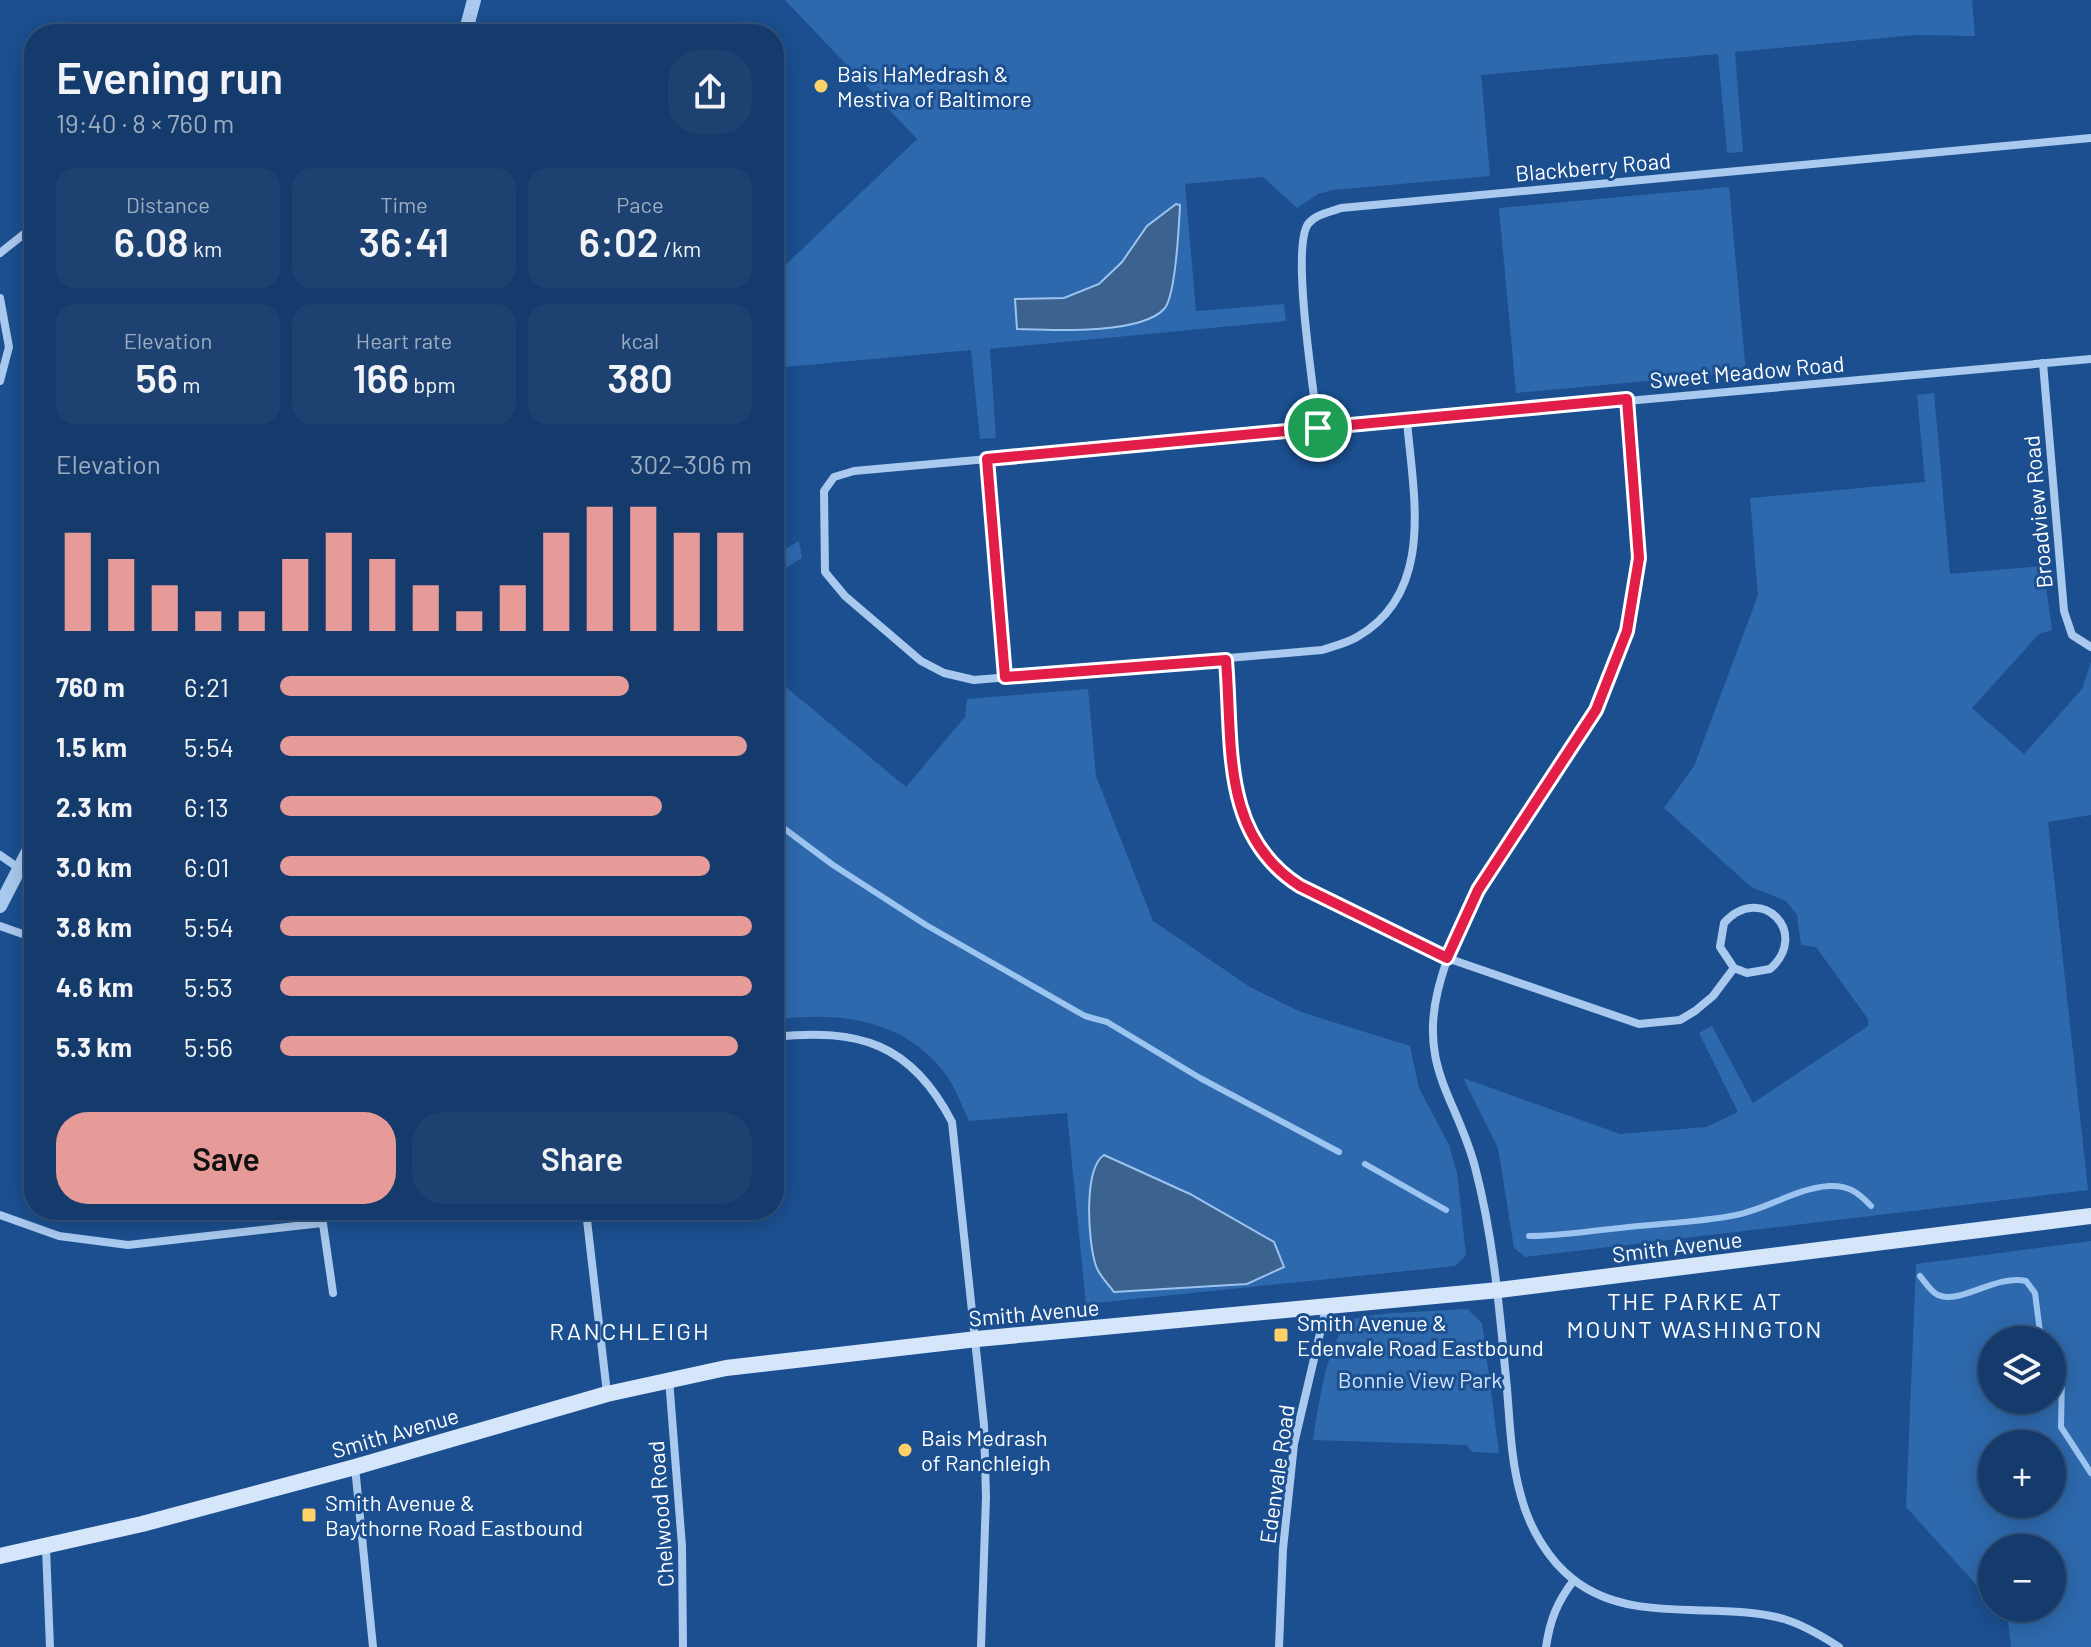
<!DOCTYPE html>
<meta charset="utf-8">
<style>
body{margin:0;font-family:Barlow,sans-serif;background:#1d4271;color:#f1f3f6;height:100vh;display:flex;flex-direction:column;font-size:30px;white-space:nowrap}
*{box-sizing:border-box;margin:0}
p{font-size:26px;color:#9dadc1}
.icon{flex:none;width:44px;height:44px;fill:none;stroke:currentColor;stroke-width:2;stroke-linecap:round;stroke-linejoin:round}
.map{position:relative;flex:1;overflow:hidden}
.sheet{position:absolute;left:24px;top:24px;width:760px;height:1196px;display:flex;flex-direction:column;background:#143b6b;border-radius:32px;box-shadow:0 4px 20px #0003,0 0 0 2px #33557e}
.sheet>*{flex:none}
.tools{position:absolute;left:1978px;top:1326px;display:grid;gap:16px}
.tools a{display:grid;place-items:center;width:88px;height:88px;border-radius:50%;background:#143b6b;box-shadow:0 4px 20px #0003,0 0 0 2px #33557e;font-size:40px}
.pin{position:absolute;display:grid;place-items:center;width:68px;height:68px;color:#fff;margin:-34px;border:4px solid #fff;border-radius:50%;box-shadow:0 2px 8px #0007}
.round{display:grid;place-items:center;flex:none;width:84px;height:84px;border-radius:32px;background:#1d4271}
.head{display:flex;align-items:center;justify-content:space-between;height:136px;padding:0 32px}
h1{font-size:44px;font-weight:600;line-height:60px}
.stats{display:grid;grid-template-columns:repeat(3,1fr);gap:12px;height:136px;padding:8px 32px}
.stats div{display:grid;align-content:center;border-radius:20px;background:#1d4271;text-align:center}
.stats b{font-size:40px;font-weight:600}
.stats small{font-size:22px;font-weight:400}
.stats p{font-size:22px}
.chart{height:224px;padding:16px 32px}
.chart p{display:flex;justify-content:space-between}
.chart svg{width:100%;height:144px;margin-top:8px;stroke:#e69b98;stroke-width:6}
.cta{display:flex;gap:16px;margin-top:auto;padding:16px 32px}
.cta a{flex:1;height:92px;border-radius:32px;background:#e69b98;color:#111;font-size:32px;font-weight:600;line-height:92px;text-align:center}
.cta a+a{background:#1d4271;color:#f1f3f6}
ul{padding:0 32px;list-style:none;font-size:26px}
li{display:grid;grid-template-columns:128px 96px 1fr;align-items:center;height:60px}
li i{height:20px;border-radius:10px;background:#e69b98}
.map>svg:first-child{display:block}
.green{fill:#2e69ad;fill-rule:evenodd}
.water{fill:#3c6290;stroke:#9cc4f0;stroke-width:2}
.lines{fill:none;stroke-linecap:round;stroke-linejoin:round}
.stream{stroke:#9cc4f0;stroke-width:6}
.minor{stroke:#a9c9ee;stroke-width:8}
.tertiary{stroke:#a9c9ee;stroke-width:14}
.secondary{stroke:#d6e6fa;stroke-width:16}
.route-casing{stroke:#fff;stroke-width:16}
.route{stroke:#e11d48;stroke-width:10}
.poi-dot{fill:#ffd166;stroke:#1b4f8f;stroke-width:3}
.labels{text-anchor:middle;dominant-baseline:central;stroke-width:6;stroke-linejoin:round;paint-order:stroke}
.poi-label{font-size:22px;fill:#fff;stroke:#1b4f8f;text-anchor:start}
.street-label{font-size:22px;fill:#fff;stroke:#1b4f8f}
.park-label{font-size:22px;fill:#cfe3fa;stroke:#1b4f8f}
.neighbourhood-label{font-size:24px;letter-spacing:2px;fill:#fff;stroke:#1b4f8f}
</style>
<div class="map">
<svg width="2091" height="1647" viewBox="0 0 2091 1647">
<rect width="100%" height="100%" fill="#1b4f8f"/>
<!-- green -->
<g class="green">
<path d="M785,0H1972L1975,36L1915,35L1735,52L1743,152L1727,153L1718,54L1481,75L1490,176L1333,190L1318,194L1297,208L1263,177L1185,184L1196,311L1284,304L1286,321L990,349L996,438L980,439L971,350L774,368V276L917,139Z"/>
<path d="M1729,187L1746,372L1516,393L1499,208Z"/>
<path d="M1934,393L1950,574L2043,566L2052,630L2039,634L1972,708L2024,754L2082,689L2091,662V815L2048,822L2088,1190L1525,1257L1514,1248L1498,1148L1463,1078L1620,1134L1706,1127L1738,1112L1699,1033L1712,1026L1753,1103L1868,1026V1019L1816,947L1801,945L1797,915L1786,901L1751,887L1664,808L1694,766L1758,595L1750,498L1925,482L1917,395Z"/>
<path d="M799,541L802,558L774,575V556Z"/>
<path d="M774,677L906,787L965,717L967,699L1088,689L1096,776L1153,921L1250,987L1301,1012L1410,1046L1419,1088L1449,1145L1457,1173L1466,1255L1455,1266L1086,1304L1067,1113L969,1121C962,1106 956,1089 947,1076C905,1019 840,1011 774,1020Z"/>
<path d="M2091,1241V1647H2011L2008,1620L1998,1608H2052V1548H1992V1602L1906,1507L1916,1264ZM1992,1340H2052V1400H1992ZM1992,1444H2052V1504H1992Z"/>
<path d="M1467,1309L1482,1323L1499,1453L1472,1452L1467,1445L1313,1440C1318,1412 1327,1330 1355,1319C1372,1312 1443,1311 1467,1309Z"/>
</g>
<!-- water -->
<g class="water">
<path d="M1176,204L1180,205C1179,224 1176,297 1164,309C1140,335 1051,330 1017,329L1015,299L1064,298L1099,284L1122,262L1147,226Z"/>
<path d="M1104,1155L1190,1194L1274,1242L1284,1267L1247,1284L1114,1292C1108,1284 1099,1275 1096,1266C1088,1243 1083,1169 1104,1155Z"/>
</g>
<g class="lines">
<!-- stream -->
<g class="stream">
<path d="M774,821L833,865L926,925L1085,1016L1107,1022L1200,1078L1339,1152"/>
<path d="M1365,1164L1446,1210"/>
<path d="M1529,1236C1560,1236 1589,1231 1620,1228C1659,1223 1697,1223 1736,1215C1767,1209 1797,1188 1829,1186C1848,1185 1858,1192 1871,1206"/>
<path d="M1920,1276C1925,1282 1931,1292 1938,1295C1960,1305 1996,1274 2026,1281L2035,1293L2041,1340"/>
<path d="M2052,1358L2062,1376L2061,1427L2091,1473"/>
</g>
<!-- minor -->
<g class="minor">
<path d="M0,253L34,226"/>
<path d="M0,298L9,347L0,381"/>
<path d="M2043,363L2064,611L2072,635L2091,647"/>
<path d="M1627,399C1639,536 1653,626 1573,749C1522,828 1461,897 1438,990C1419,1068 1457,1099 1475,1167C1494,1239 1500,1315 1507,1389C1510,1424 1511,1462 1521,1496C1529,1527 1548,1560 1574,1580C1633,1626 1717,1600 1784,1619C1804,1625 1822,1636 1839,1647"/>
<path d="M1407,421C1413,494 1436,592 1357,637C1347,643 1334,646 1322,650L974,680L944,673L921,661L845,596L825,572L824,491L834,477L854,471L2091,359"/>
<path d="M1318,428C1314,391 1291,249 1308,224C1316,214 1330,212 1341,208L2091,138"/>
<path d="M987,459L1005,677"/>
<path d="M1226,660L1236,789L1242,818L1267,859L1300,886L1447,958L1639,1024L1680,1020L1695,1011L1713,996L1734,968L1747,973L1770,969C1811,933 1761,882 1724,923L1720,947L1734,968"/>
<path d="M0,855L17,867"/>
<path d="M0,926L34,938"/>
<path d="M774,1037C859,1028 911,1043 952,1122L984,1425L986,1497L981,1647"/>
<path d="M321,1210L333,1293"/>
<path d="M0,1215L59,1236L128,1245L322,1223"/>
<path d="M587,1220L607,1393"/>
<path d="M669,1379L682,1546L683,1647"/>
<path d="M355,1467L373,1647"/>
<path d="M46,1548L50,1647"/>
<path d="M1279,1647L1283,1549L1294,1444L1326,1308"/>
<path d="M1546,1647C1550,1620 1557,1602 1574,1580"/>
</g>
<!-- tertiary -->
<g class="tertiary">
<path d="M465,34L474,0"/>
<path d="M0,906L34,840"/>
</g>
<!-- secondary -->
<path class="secondary" d="M0,1556L142,1524L355,1467L607,1394L726,1368L977,1339L1499,1290L2091,1216"/>
</g>
<g class="lines">
<defs>
<path id="route" d="M1627,399L1639,558L1627,631L1596,710L1478,890L1447,958L1300,886C1220,835 1233,744 1226,660L1005,677L987,459Z"/>
</defs>
<!-- route casing -->
<use href="#route" class="route-casing"/>
<!-- route -->
<use href="#route" class="route"/>
</g>
<!-- markers -->
<g class="poi-dot">
<circle cx="821" cy="86" r="8"/>
<rect x="1273" y="1327" width="16" height="16" rx="4"/>
<circle cx="905" cy="1450" r="8"/>
<rect x="301" y="1507" width="16" height="16" rx="4"/>
</g>
<g class="labels">
<!-- poi labels -->
<g class="poi-label">
<text x="837" y="73">Bais HaMedrash &amp;<tspan x="837" dy="25">Mestiva of Baltimore</tspan></text>
<text x="1297" y="1322">Smith Avenue &amp;<tspan x="1297" dy="25">Edenvale Road Eastbound</tspan></text>
<text x="921" y="1437">Bais Medrash<tspan x="921" dy="25">of Ranchleigh</tspan></text>
<text x="325" y="1502">Smith Avenue &amp;<tspan x="325" dy="25">Baythorne Road Eastbound</tspan></text>
</g>
<!-- street labels -->
<g class="street-label">
<text transform="translate(1593 166) rotate(-5)">Blackberry Road</text>
<text transform="translate(1747 371) rotate(-5)">Sweet Meadow Road</text>
<text transform="translate(2037 512) rotate(-95)">Broadview Road</text>
<text transform="translate(1677 1246) rotate(-7)">Smith Avenue</text>
<text transform="translate(1034 1312) rotate(-5)">Smith Avenue</text>
<text transform="translate(395 1432) rotate(-16)">Smith Avenue</text>
<text transform="translate(1276 1474) rotate(-82)">Edenvale Road</text>
<text transform="translate(660 1514) rotate(-94)">Chelwood Road</text>
</g>
<!-- park labels -->
<g class="park-label">
<text x="1420" y="1379">Bonnie View Park</text>
</g>
<!-- neighbourhood labels -->
<g class="neighbourhood-label">
<text x="1695" y="1300">THE PARKE AT<tspan x="1695" dy="28">MOUNT WASHINGTON</tspan></text>
<text x="630" y="1330">RANCHLEIGH</text>
</g>
</g>
</svg>
<div class="tools">
<a><svg class="icon" aria-label="layers" viewBox="0 0 24 24"><path d="M12 4l9 5-9 5-9-5zM3 14l9 5 9-5"/></svg></a>
<a>+</a>
<a>−</a>
</div>
<div class="pin" style="left:1318px;top:428px;background:#1e9e55"><svg class="icon" aria-label="arrive" viewBox="0 0 24 24"><path d="M6 21V4h12l-3 4 3 4H6"/></svg></div>
<section class="sheet">
<div class="head"><div><h1>Evening run</h1><p>19:40 · 8 × 760 m</p></div><a class="round"><svg class="icon" aria-label="share" viewBox="0 0 24 24"><path d="M12 15V3M7 8l5-5 5 5M5 13v7h14v-7"/></svg></a></div>
<div class="stats">
<div><p>Distance</p><b>6.08<small> km</small></b></div>
<div><p>Time</p><b>36:41</b></div>
<div><p>Pace</p><b>6:02<small> /km</small></b></div>
</div>
<div class="stats">
<div><p>Elevation</p><b>56<small> m</small></b></div>
<div><p>Heart rate</p><b>166<small> bpm</small></b></div>
<div><p>kcal</p><b>380</b></div>
</div>
<div class="chart"><p><span>Elevation</span>302–306 m</p>
<svg viewBox="0 0 160 44" preserveAspectRatio="none"><path d="M5 44V14M15 44V22M25 44V30M35 44V38M45 44V38M55 44V22M65 44V14M75 44V22M85 44V30M95 44V38M105 44V30M115 44V14M125 44V6M135 44V6M145 44V14M155 44V14"/></svg>
</div>
<ul>
<li><b>760 m</b>6:21<i style="width:74%"></i></li>
<li><b>1.5 km</b>5:54<i style="width:99%"></i></li>
<li><b>2.3 km</b>6:13<i style="width:81%"></i></li>
<li><b>3.0 km</b>6:01<i style="width:91%"></i></li>
<li><b>3.8 km</b>5:54<i style="width:100%"></i></li>
<li><b>4.6 km</b>5:53<i style="width:100%"></i></li>
<li><b>5.3 km</b>5:56<i style="width:97%"></i></li>
</ul>
<div class="cta"><a>Save</a><a>Share</a></div>
</section>
</div>
